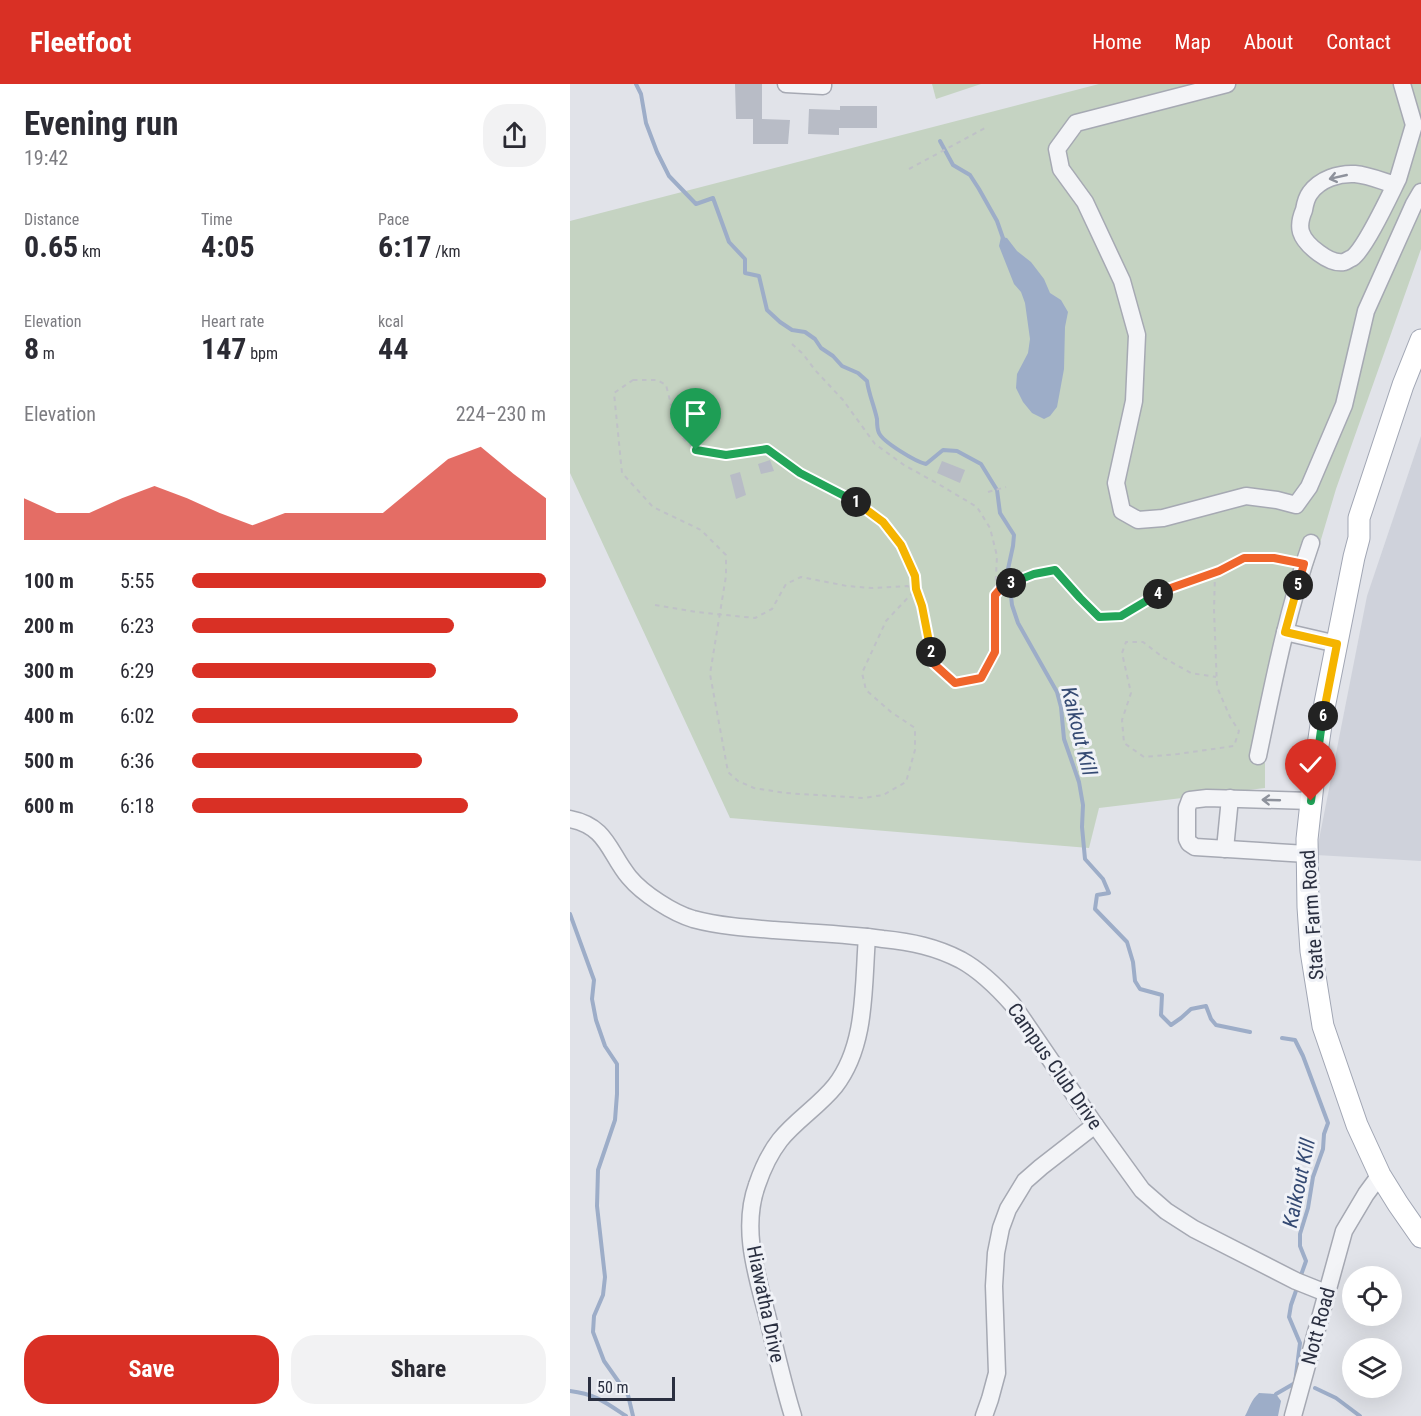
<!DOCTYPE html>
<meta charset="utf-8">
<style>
body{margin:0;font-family:"Roboto Condensed",sans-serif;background:#f2f2f3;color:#2b2b33;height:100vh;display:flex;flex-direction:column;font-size:22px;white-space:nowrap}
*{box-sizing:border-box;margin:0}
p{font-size:20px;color:#7c7c81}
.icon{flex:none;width:33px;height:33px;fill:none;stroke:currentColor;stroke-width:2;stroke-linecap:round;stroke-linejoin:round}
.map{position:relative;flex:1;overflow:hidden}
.panel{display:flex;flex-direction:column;background:#fff;width:570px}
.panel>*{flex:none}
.tools{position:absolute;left:772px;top:1182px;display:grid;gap:12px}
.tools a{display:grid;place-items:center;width:60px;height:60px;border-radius:50%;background:#fff;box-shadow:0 6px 24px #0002;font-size:30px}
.scale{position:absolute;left:18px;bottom:15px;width:87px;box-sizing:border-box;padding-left:6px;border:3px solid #2a2f40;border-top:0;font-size:16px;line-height:21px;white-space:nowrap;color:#2a2f40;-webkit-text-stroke:4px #f0f2f7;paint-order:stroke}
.pin{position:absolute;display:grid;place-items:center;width:51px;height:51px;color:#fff;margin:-62px -26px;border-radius:50% 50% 50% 0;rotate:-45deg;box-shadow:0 0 6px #0007}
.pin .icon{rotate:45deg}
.km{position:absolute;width:30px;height:30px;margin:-15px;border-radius:50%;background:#222;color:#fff;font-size:16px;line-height:30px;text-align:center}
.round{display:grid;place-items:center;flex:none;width:63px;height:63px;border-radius:24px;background:#f2f2f3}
.head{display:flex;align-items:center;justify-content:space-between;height:102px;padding:0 24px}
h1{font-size:33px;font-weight:700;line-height:45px}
.metrics{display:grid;grid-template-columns:repeat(3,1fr);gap:9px;height:102px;padding:6px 24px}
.metrics div{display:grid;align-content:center}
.metrics b{font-size:30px;font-weight:700}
.metrics small{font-size:16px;font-weight:400}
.metrics p{font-size:16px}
.chart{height:168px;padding:12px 24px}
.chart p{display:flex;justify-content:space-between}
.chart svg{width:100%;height:108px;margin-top:6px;fill:#d93025;opacity:.7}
.cta{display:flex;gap:12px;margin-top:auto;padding:12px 24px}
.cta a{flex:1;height:69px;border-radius:24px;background:#d93025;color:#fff;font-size:24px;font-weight:700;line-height:69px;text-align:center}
.cta a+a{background:#f2f2f3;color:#2b2b33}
ul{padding:0 24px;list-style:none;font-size:20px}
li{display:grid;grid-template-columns:96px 72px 1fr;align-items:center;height:45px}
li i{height:15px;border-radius:8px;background:#d93025}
header{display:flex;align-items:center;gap:36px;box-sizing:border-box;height:84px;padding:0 30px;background:#d93025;color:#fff}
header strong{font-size:28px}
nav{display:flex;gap:33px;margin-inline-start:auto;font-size:21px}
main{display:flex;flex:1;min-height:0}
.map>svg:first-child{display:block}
.built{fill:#cfd2db}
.green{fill:#c5d3c2}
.water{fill:#9dadc8}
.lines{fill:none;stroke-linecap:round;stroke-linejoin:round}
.stream{stroke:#9dadc8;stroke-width:4}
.building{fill:#b8bcc6}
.minor-casing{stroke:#a6a9b3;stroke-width:19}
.major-casing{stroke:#a1a6b4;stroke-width:23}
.path{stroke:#bfc1c7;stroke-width:2;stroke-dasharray:4.5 4.5;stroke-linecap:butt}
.minor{stroke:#f3f4f7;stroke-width:16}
.major{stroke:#fff;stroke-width:21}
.oneway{stroke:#8e929c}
.split-1-casing{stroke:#fff;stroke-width:12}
.split-2-casing{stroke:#fff;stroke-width:12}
.split-3-casing{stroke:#fff;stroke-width:12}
.split-4-casing{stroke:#fff;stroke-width:12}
.split-5-casing{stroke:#fff;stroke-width:12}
.split-6-casing{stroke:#fff;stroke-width:12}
.split-7-casing{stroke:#fff;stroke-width:12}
.split-1{stroke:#22a559;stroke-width:8}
.split-2{stroke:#f5b400;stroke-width:8}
.split-3{stroke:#f0652b;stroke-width:8}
.split-4{stroke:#22a559;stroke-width:8}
.split-5{stroke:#f0652b;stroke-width:8}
.split-6{stroke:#f5b400;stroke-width:8}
.split-7{stroke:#22a559;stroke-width:8}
.labels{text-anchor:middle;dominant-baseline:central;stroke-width:6;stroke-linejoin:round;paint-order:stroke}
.street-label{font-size:20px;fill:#2a2f40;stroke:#f0f2f7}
.water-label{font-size:21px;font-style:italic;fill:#354a73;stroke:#f0f2f7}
</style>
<header>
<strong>Fleetfoot</strong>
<nav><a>Home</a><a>Map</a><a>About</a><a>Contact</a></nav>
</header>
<main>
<section class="panel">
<div class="head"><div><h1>Evening run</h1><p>19:42</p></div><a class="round"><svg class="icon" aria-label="share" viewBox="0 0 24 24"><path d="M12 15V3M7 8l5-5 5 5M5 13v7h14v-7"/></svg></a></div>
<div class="metrics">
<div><p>Distance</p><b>0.65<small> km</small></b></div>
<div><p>Time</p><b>4:05</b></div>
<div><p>Pace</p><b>6:17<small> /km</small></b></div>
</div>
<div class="metrics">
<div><p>Elevation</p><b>8<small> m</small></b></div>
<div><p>Heart rate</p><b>147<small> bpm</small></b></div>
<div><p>kcal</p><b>44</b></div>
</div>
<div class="chart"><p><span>Elevation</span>224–230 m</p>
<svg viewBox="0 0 160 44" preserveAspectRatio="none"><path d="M0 44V27L10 33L20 33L30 27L40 22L50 27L60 33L70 38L80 33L90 33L100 33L110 33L120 22L130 11L140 6L150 17L160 27V44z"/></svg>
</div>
<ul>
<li><b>100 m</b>5:55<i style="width:100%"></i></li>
<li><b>200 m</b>6:23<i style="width:74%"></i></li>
<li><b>300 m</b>6:29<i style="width:69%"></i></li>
<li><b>400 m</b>6:02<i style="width:92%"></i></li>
<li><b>500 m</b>6:36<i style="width:65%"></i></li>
<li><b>600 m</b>6:18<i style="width:78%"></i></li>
</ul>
<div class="cta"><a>Save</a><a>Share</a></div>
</section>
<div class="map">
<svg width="851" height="1332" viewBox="0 0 851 1332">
<rect width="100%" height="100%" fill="#e1e3e9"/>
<!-- built -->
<path class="built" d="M851,352V777L746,771L797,512Z"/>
<!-- green -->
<g class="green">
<path d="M362,0H411L366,15Z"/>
<path d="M529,0H851V165L766,405L695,644V704L529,724L519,764L160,734L0,389V137Z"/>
</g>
<!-- water -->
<g class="water">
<path d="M431,153L437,154L447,167L461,178L474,195L480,209L491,216L498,228L495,243L494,285L487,323L480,332L474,335L462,329L453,318L446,304L447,290L458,269L460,255L455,219L451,208L444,200L429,162Z"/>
<path d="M689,1309L706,1310L711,1317L708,1332H675C680,1323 681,1316 689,1309Z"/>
</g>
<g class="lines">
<!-- stream -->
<g class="stream">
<path d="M66,0L71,10L76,39L87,68L99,92L126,120L143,114L159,158L175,175V189L189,192L197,226L210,238L222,246L235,248L245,255L251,264L263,272L272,282L288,289L297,297C299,311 304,321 307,335C307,339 307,345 309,349C313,358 346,378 356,380L373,366L387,367L411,380L427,406L430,429L444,451L443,462L438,485L442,521L448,539L487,608L491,623L494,655L509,698L513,721L512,743L515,775L533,795L539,809L527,811L525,825L557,858L563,878L565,897L570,905L592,911L591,931L601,941L611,934L621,925L636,922L641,935L646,941L680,948"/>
<path d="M370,57L383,81L400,91L409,105L427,137L434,157"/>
<path d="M0,830L24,896L22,915L26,936L35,962L47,980V1010L45,1036L28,1086L27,1122L35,1193L33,1211L24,1232L23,1248L34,1277L58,1311L63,1332"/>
<path d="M712,954L725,956L733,972L758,1039L754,1050L753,1065L743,1093L738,1124L730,1150V1162L736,1177L730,1194"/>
<path d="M745,1304L766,1314L790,1332"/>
<path d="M0,1307C25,1310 35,1318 56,1332"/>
<path d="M706,1310L725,1299L730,1259L719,1233L721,1221L728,1201"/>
</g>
</g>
<!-- building -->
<g class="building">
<path d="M165,0H192V35L220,36L218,60H183V35H166Z"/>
<path d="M270,22H307V44H269V51L238,50L239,25L270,26Z"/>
<path d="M200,376L204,387L191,390L188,380Z"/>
<path d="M372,377L395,386L390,399L367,389Z"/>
<path d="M170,388L176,411L166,415L160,391Z"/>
</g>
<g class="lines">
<defs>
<g id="minor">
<path d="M216,0L253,2V0"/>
<path d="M657,0L506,39L487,65L491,85L515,118L552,197L567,251L564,317L546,399L552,427L568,436L593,434L676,412L707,416L726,421L739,403L774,321L796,227L844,120L851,108"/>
<path d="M825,101C812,97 798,91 785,90C769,89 750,95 740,109C737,113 735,120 734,126C731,133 729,141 731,148C735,161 760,181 774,178C777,177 779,175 782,174C795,165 820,111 828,95L844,41L832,0"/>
<path d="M715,548L767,560"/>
<path d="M688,672C703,600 717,528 741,459"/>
<path d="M0,735C37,742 39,769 59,793C73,810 103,829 123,835C149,842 177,844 204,846C241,849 277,850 313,855C342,858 366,863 391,876C411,887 428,904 443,921L525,1041L572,1106L596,1127L624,1145L726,1197L756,1209"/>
<path d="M655,765L660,714"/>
<path d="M737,770L625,763L619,759L617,755V724L620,716L637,714L741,717"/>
<path d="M223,1332C213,1300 206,1268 198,1235C187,1192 171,1145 187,1101C192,1086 200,1069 210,1056C226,1036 249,1022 265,1002C297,961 293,902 297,853"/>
<path d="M414,1332L420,1315L427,1289L424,1202L426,1169L431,1144L438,1125L455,1097L471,1083L525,1041"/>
<path d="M723,1332L774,1147L796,1110L810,1091"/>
</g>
<path id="major" d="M851,256L833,301L789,434V454L784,473L752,634L745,682L737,755L738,823L741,867L753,942L787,1041L810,1091L828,1120L851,1153"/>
</defs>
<!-- minor casing -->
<use href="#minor" class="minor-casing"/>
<!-- major casing -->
<use href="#major" class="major-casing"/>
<!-- path -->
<g class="path">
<path d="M339,85L417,43"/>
<path d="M222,260L233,270L245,286L273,316L305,360L334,381L370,401L407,423L420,444L427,472L425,511"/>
<path d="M63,296H87L96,301C99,312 107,347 113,354C132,378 171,369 197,365C208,373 219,383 231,389C274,414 314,424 337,474C342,485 345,493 346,505L316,537L292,589L296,606L321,628L345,644V666L336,698L313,711L294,714L215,709L184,704L168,697L158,688L140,590L156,492V471L131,446L83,423L52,389L44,309Z"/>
<path d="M418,408L436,403"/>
<path d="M645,489L644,526L647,603L660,633L669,647L664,662L608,670L574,673L554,659L552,636L561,609L552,569L556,558H573L594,574L621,589L646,593"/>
<path d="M85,521L126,528L185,534L202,525L216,500L231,493L277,502L301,504L337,502L346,505L352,522L364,580L385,599L411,594L425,569V511L433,502L464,490L485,486L510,514L529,533L551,532L595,506L649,487L674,474H704L720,478"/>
</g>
<!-- minor -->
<use href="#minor" class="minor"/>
<!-- major -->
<use href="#major" class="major"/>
</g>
<!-- one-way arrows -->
<defs><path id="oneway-shaft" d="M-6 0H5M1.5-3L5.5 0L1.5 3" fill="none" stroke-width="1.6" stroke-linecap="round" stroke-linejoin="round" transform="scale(1.5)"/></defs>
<g class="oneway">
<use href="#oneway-shaft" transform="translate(768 93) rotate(167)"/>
<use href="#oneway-shaft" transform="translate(701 716) rotate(-178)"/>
</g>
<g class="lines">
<defs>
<path id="split-1" d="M126,366L156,371L197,365L230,389L286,418"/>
<path id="split-2" d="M286,418L313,438L331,461L345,492L346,505L352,522L361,568"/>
<path id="split-3" d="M361,568L364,580L385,599L411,594L425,568V511L433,502L441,499"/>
<path id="split-4" d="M441,499L464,490L485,486L510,514L529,533L551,532L588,510"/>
<path id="split-5" d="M588,510L595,506L649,487L674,474H704L734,480L728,501"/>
<path id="split-6" d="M728,501L715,548L767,560L753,632"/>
<path id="split-7" d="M741,717L753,632"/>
</defs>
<!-- split-1 casing -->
<use href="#split-1" class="split-1-casing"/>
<!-- split-2 casing -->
<use href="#split-2" class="split-2-casing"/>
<!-- split-3 casing -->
<use href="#split-3" class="split-3-casing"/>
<!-- split-4 casing -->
<use href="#split-4" class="split-4-casing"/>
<!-- split-5 casing -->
<use href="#split-5" class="split-5-casing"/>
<!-- split-6 casing -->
<use href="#split-6" class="split-6-casing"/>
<!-- split-7 casing -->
<use href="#split-7" class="split-7-casing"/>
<!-- split-1 -->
<use href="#split-1" class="split-1"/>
<!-- split-2 -->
<use href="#split-2" class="split-2"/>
<!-- split-3 -->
<use href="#split-3" class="split-3"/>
<!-- split-4 -->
<use href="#split-4" class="split-4"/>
<!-- split-5 -->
<use href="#split-5" class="split-5"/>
<!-- split-6 -->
<use href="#split-6" class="split-6"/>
<!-- split-7 -->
<use href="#split-7" class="split-7"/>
</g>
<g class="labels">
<!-- street labels -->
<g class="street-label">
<text transform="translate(742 831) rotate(-94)">State Farm Road</text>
<text transform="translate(485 982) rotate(55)">Campus Club Drive</text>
<text transform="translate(196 1220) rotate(78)">Hiawatha Drive</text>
<text transform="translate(748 1242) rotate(-75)">Nott Road</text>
</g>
<!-- water labels -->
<g class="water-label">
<text transform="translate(509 647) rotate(76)">Kaikout Kill</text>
<text transform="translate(729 1099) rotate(-78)">Kaikout Kill</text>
</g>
</g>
</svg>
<div class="tools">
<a><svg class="icon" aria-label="locate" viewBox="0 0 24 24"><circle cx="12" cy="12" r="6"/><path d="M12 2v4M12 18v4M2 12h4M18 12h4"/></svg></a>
<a><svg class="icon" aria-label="layers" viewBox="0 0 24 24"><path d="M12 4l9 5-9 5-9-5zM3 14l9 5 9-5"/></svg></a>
</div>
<div class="scale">50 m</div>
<div class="pin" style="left:126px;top:366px;background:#1e9e55"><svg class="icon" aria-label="arrive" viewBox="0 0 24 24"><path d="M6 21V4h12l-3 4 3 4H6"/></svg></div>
<div class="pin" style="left:741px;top:717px;background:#d93025"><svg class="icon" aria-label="check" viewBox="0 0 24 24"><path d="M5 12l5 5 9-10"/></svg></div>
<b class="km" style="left:286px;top:418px">1</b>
<b class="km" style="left:361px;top:568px">2</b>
<b class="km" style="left:441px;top:499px">3</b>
<b class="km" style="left:588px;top:510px">4</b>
<b class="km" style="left:728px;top:501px">5</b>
<b class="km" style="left:753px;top:632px">6</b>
</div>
</main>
